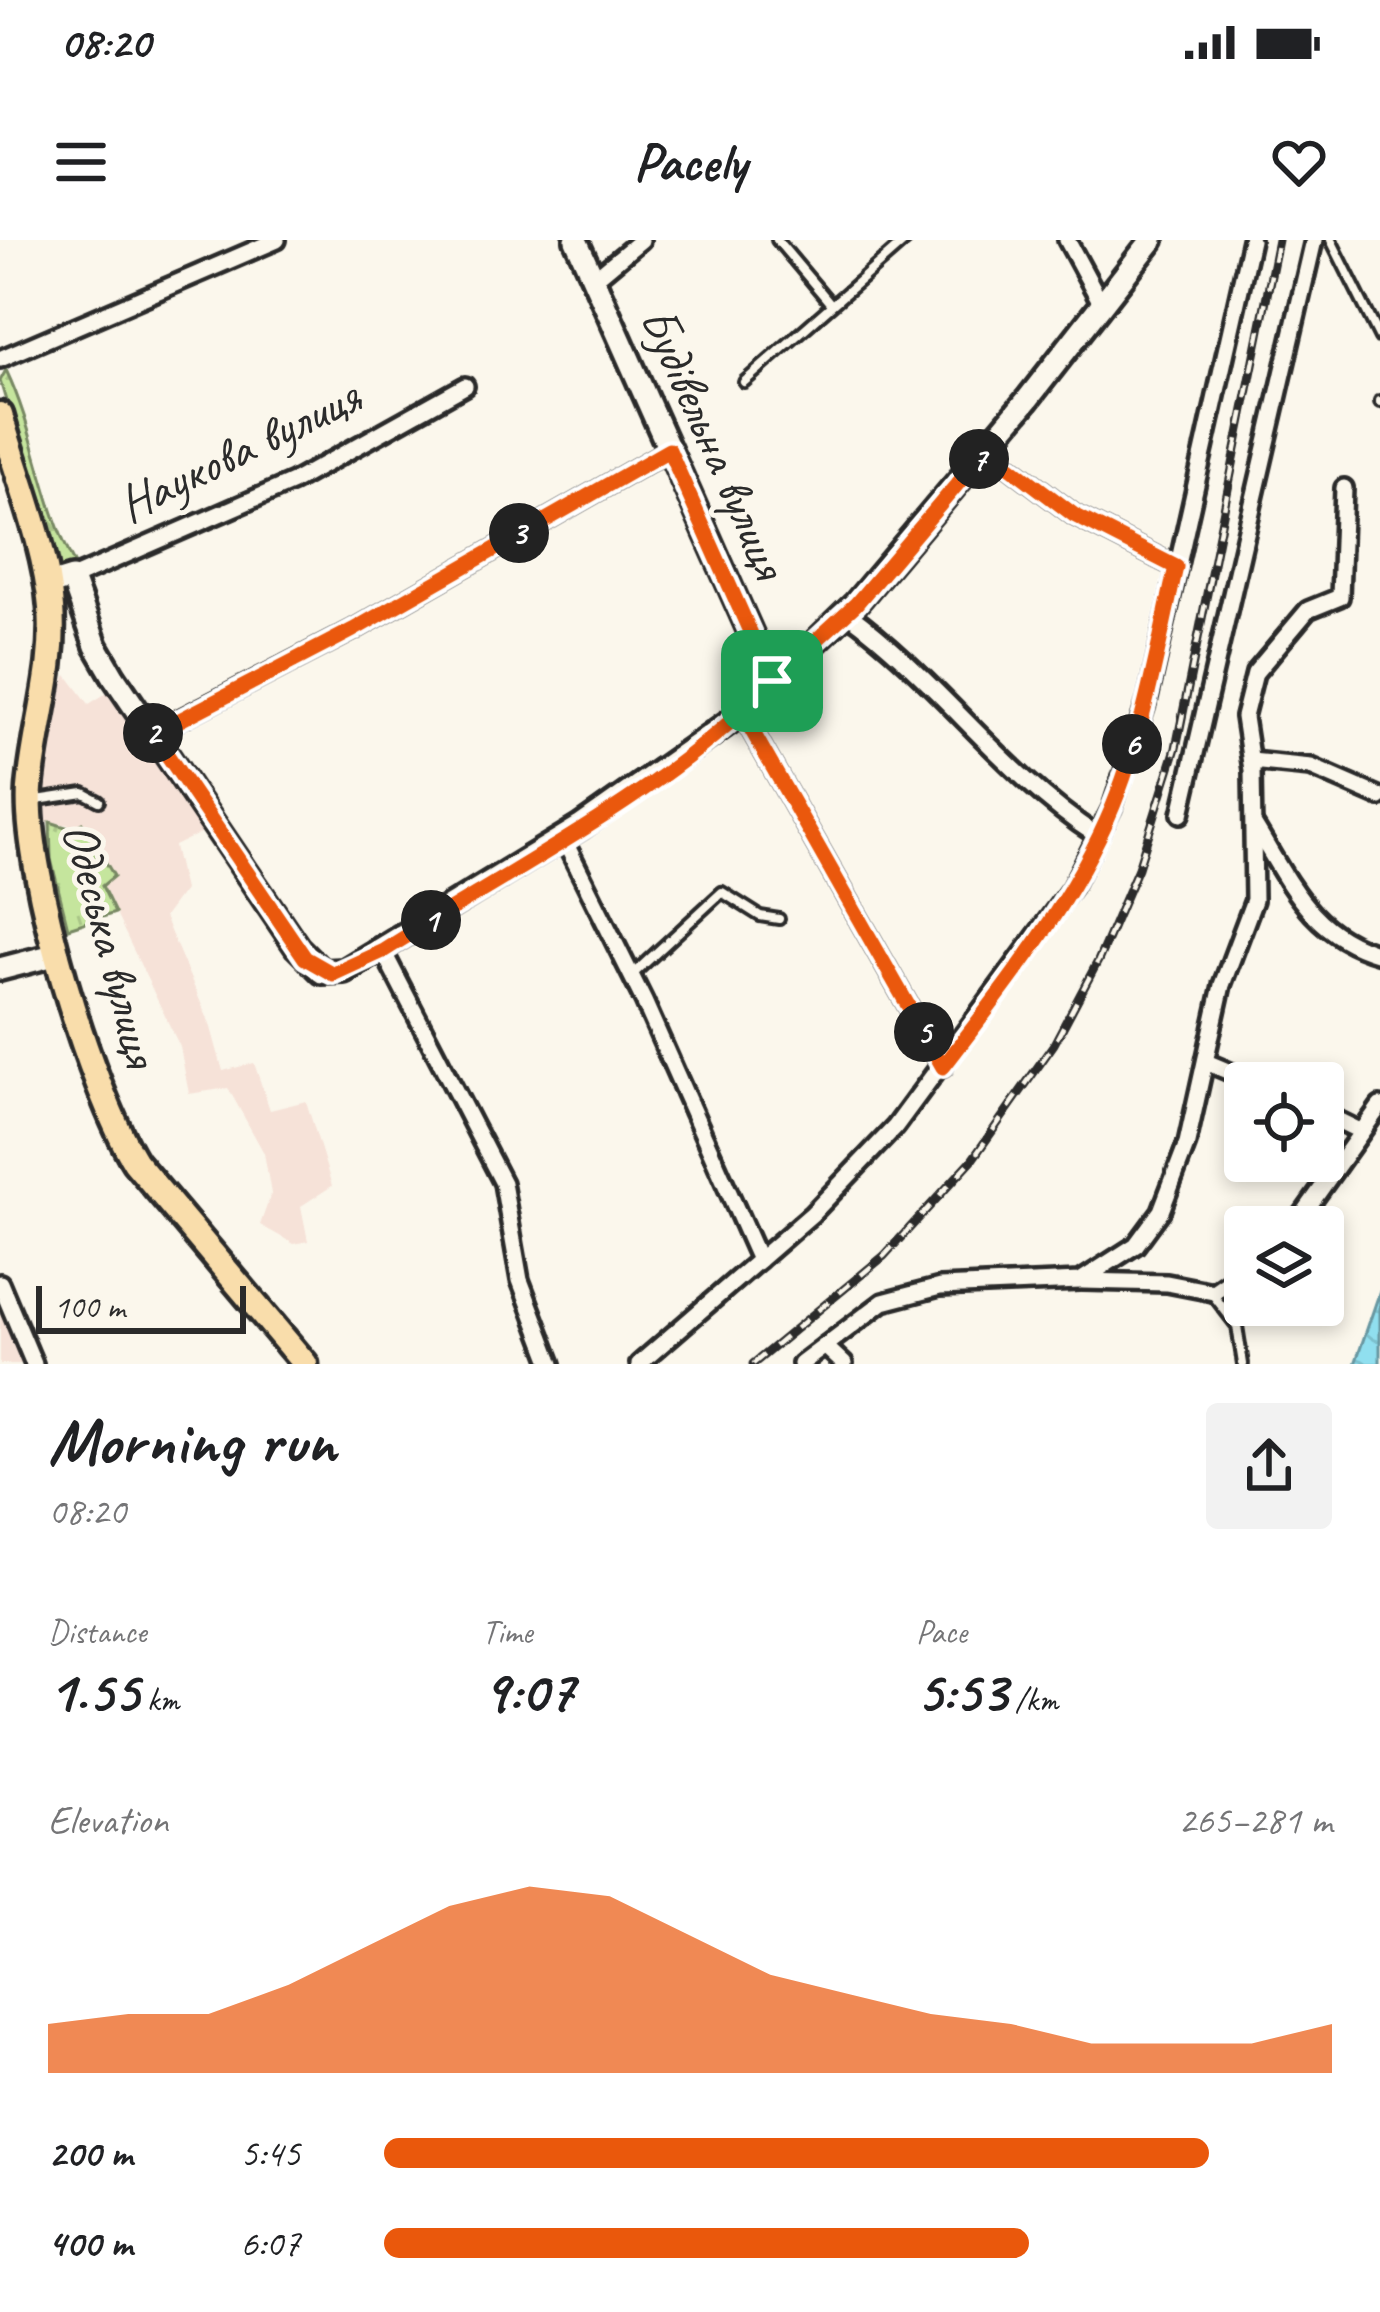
<!DOCTYPE html>
<meta charset="utf-8">
<style>
body{margin:0;font-family:Caveat,sans-serif;background:#f2f2f2;color:#202124;height:100vh;display:flex;flex-direction:column;font-size:45px;white-space:nowrap}
*{box-sizing:border-box;margin:0}
p{font-size:39px;color:#757577}
.icon{flex:none;width:66px;height:66px;fill:none;stroke:currentColor;stroke-width:2;stroke-linecap:round;stroke-linejoin:round}
.map{position:relative;height:1124px;overflow:hidden}
.panel{display:flex;flex-direction:column;background:#fff;flex:1}
.panel>*{flex:none}
.controls{position:absolute;left:1224px;top:822px;display:grid;gap:24px}
.controls a{display:grid;place-items:center;width:120px;height:120px;border-radius:12px;background:#fff;box-shadow:0 6px 18px #0003;font-size:60px}
.scale{position:absolute;left:36px;bottom:30px;width:210px;box-sizing:border-box;padding-left:12px;border:6px solid #2b2b2b;border-top:0;font-size:33px;line-height:42px;white-space:nowrap;color:#2b2b2b;-webkit-text-stroke:9px #fbf7ec;paint-order:stroke}
.pin{position:absolute;display:grid;place-items:center;width:102px;height:102px;color:#fff;margin:-51px;border-radius:24px;box-shadow:0 6px 18px #0006}
.km{position:absolute;width:60px;height:60px;margin:-30px;border-radius:50%;background:#222;color:#fff;font-size:33px;line-height:60px;text-align:center}
.round{display:grid;place-items:center;flex:none;width:126px;height:126px;border-radius:12px;background:#f2f2f2}
.overview{display:flex;align-items:center;justify-content:space-between;height:204px;padding:0 48px}
h1{font-size:66px;font-weight:800;line-height:90px}
.stats{display:grid;grid-template-columns:repeat(3,1fr);gap:18px;height:204px;padding:12px 48px}
.stats div{display:grid;align-content:center}
.stats b{font-size:60px;font-weight:800}
.stats small{font-size:33px;font-weight:400}
.stats p{font-size:33px}
.chart{height:336px;padding:24px 48px}
.chart p{display:flex;justify-content:space-between}
.chart svg{width:100%;height:216px;margin-top:12px;fill:#ea580c;opacity:.7}
ul{padding:0 48px;list-style:none;font-size:39px}
li{display:grid;grid-template-columns:192px 144px 1fr;align-items:center;height:90px}
li i{height:30px;border-radius:15px;background:#ea580c}
.status{display:flex;justify-content:space-between;align-items:center;height:84px;padding:0 60px;background:#fff;direction:ltr}
.status svg{height:33px;fill:currentColor}
header{display:flex;justify-content:space-between;align-items:center;height:156px;padding:0 48px;background:#fff;font-size:54px;font-weight:800}
.map>svg:first-child{display:block}
.built{fill:#f6e2d8}
.grass{fill:url(#grass-tufts);stroke:#788864;stroke-width:3}
.forest{fill:url(#forest-firs);stroke:#788864;stroke-width:3}
.water{fill:url(#water-waves);stroke:#6897a1;stroke-width:3}
.lines{fill:none;stroke-linecap:round;stroke-linejoin:round}
.lane-casing{stroke:#2b2b2b;stroke-width:16}
.street-casing{stroke:#2b2b2b;stroke-width:24}
.secondary-casing{stroke:#2b2b2b;stroke-width:30}
.primary-casing{stroke:#2b2b2b;stroke-width:33}
.lane{stroke:#fbf7ec;stroke-width:8}
.street{stroke:#fbf7ec;stroke-width:15}
.secondary{stroke:#fbf7ec;stroke-width:21}
.primary{stroke:#f9ddab;stroke-width:24}
.rail-casing{stroke:#2b2b2b;stroke-width:9}
.rail{stroke:#fbf7ec;stroke-width:4.5;stroke-dasharray:14;stroke-linecap:butt}
.route-casing{stroke:#fff;stroke-width:24}
.route{stroke:#ea580c;stroke-width:15}
.labels{text-anchor:middle;dominant-baseline:central;stroke-width:10;stroke-linejoin:round;paint-order:stroke}
.street-label{font-size:51px;fill:#2b2b2b;stroke:#fbf7ec}
</style>
<div class="status"><b>08:20</b><svg viewBox="0 0 49 12"><path d="M0 12V9h3v3zM5 12V6h3v6zM10 12V3h3v9zM15 12V0h3v12zM26 1h20v11H26zM47 4h2v5h-2z"/></svg></div>
<header><svg class="icon" aria-label="menu" viewBox="0 0 24 24"><path d="M4 6h16M4 12h16M4 18h16"/></svg>Pacely<svg class="icon" aria-label="heart" viewBox="0 0 24 24"><path d="M12 20l-8-8c-3-5 5-10 8-4 3-6 11-1 8 4z"/></svg></header>
<div class="map">
<svg width="1380" height="1124" viewBox="0 0 1380 1124">
<defs>
<pattern id="grass-tufts" width="24" height="20" patternUnits="userSpaceOnUse" patternTransform="scale(3)"><rect width="24" height="20" fill="#c5e59d"/><path d="M3 7l-1-3M5 7V3M7 7l1-3M15 17l-1-3M17 17v-4M19 17l1-3" fill="none" stroke="#a9c587"/></pattern>
<pattern id="forest-firs" width="22" height="20" patternUnits="userSpaceOnUse" patternTransform="scale(3)"><rect width="22" height="20" fill="#c5e59d"/><path d="M5 1l3.5 6h-7zM16 11l3.5 6h-7z" fill="#a9c587"/></pattern>
<pattern id="water-waves" width="16" height="10" patternUnits="userSpaceOnUse" patternTransform="scale(3)"><rect width="16" height="10" fill="#90dfef"/><path d="M0 5q4-4 8 0t8 0" fill="none" stroke="#7cc0cd"/></pattern>
</defs>
<rect width="100%" height="100%" fill="#fbf7ec"/>
<filter id="ink" filterUnits="userSpaceOnUse"><feTurbulence type="fractalNoise" baseFrequency=".00833" numOctaves="2"/><feDisplacementMap in="SourceGraphic" scale="24" xChannelSelector="R" yChannelSelector="G"/><feConvolveMatrix kernelMatrix="1 2 1 2 8 2 1 2 1" color-interpolation-filters="sRGB"/></filter>
<g filter="url(#ink)">
<!-- built -->
<g class="built">
<path d="M67,435L89,464L110,451L114,455L209,589L174,606L184,650L164,677L210,784L223,831L254,823L270,870L306,861L332,946L301,966L308,1001L294,1004L260,985L271,954L264,913L228,848L189,854L180,807L102,645L114,636L85,587L42,581L56,458Z"/>
<path d="M0,1047L35,1124H0Z"/>
</g>
<!-- grass -->
<path class="grass" d="M50,582L72,589L82,583L114,636L102,646L115,673L68,688L51,619Z"/>
<!-- forest -->
<path class="forest" d="M6,130C36,193 42,264 75,325L57,330L0,141Z"/>
<!-- water -->
<path class="water" d="M1380,1051V1124H1355Z"/>
<g class="lines">
<defs>
<g id="lane">
<path d="M777,0L830,63"/>
<path d="M1331,0L1380,98"/>
<path d="M744,142L906,0"/>
<path d="M1380,161V162"/>
<path d="M37,560L84,553L99,561"/>
<path d="M631,736L722,652L760,676L779,679"/>
<path d="M1210,1051L1237,1086L1243,1124"/>
</g>
<g id="street">
<path d="M1067,0L1101,63"/>
<path d="M593,40L641,0"/>
<path d="M0,119L277,0"/>
<path d="M987,209L1074,275L1176,327"/>
<path d="M72,338L293,242L465,146"/>
<path d="M847,373C938,439 1002,534 1096,595"/>
<path d="M742,473L943,827"/>
<path d="M153,493L353,390L669,210"/>
<path d="M1251,521L1311,527L1380,557"/>
<path d="M1181,574L1314,0"/>
<path d="M1254,585C1290,643 1310,695 1380,714"/>
<path d="M563,598L644,761L759,1020"/>
<path d="M383,711L503,943L520,1040L552,1124"/>
<path d="M1206,822L1256,843"/>
<path d="M1323,873L1360,891"/>
<path d="M1294,987L1380,866"/>
<path d="M1083,1041L1167,1043L1213,1052L1245,1030"/>
<path d="M0,1043L34,1124"/>
<path d="M825,1106L844,1124"/>
<path d="M639,1124L812,974L895,887L1072,647L1112,568L1148,458L1251,0"/>
<path d="M801,1124L883,1062L940,1047L1080,1041L1136,1005L1161,971L1187,903L1222,745L1254,660L1252,530L1244,477L1255,433L1308,370L1340,357L1344,248"/>
</g>
<g id="secondary">
<path d="M576,0L772,441"/>
<path d="M49,345L72,338L96,406L114,437L297,707L322,732L344,731L580,587L742,473L856,363L1027,160L1152,0"/>
<path d="M0,729L58,714"/>
</g>
<path id="primary" d="M0,175C17,236 46,304 51,368C56,429 35,488 30,548C24,633 91,850 135,922L305,1124"/>
</defs>
<!-- lane casing -->
<use href="#lane" class="lane-casing"/>
<!-- street casing -->
<use href="#street" class="street-casing"/>
<!-- secondary casing -->
<use href="#secondary" class="secondary-casing"/>
<!-- primary casing -->
<use href="#primary" class="primary-casing"/>
<!-- lane -->
<use href="#lane" class="lane"/>
<!-- street -->
<use href="#street" class="street"/>
<!-- secondary -->
<use href="#secondary" class="secondary"/>
<!-- primary -->
<use href="#primary" class="primary"/>
<defs>
<path id="rail" d="M753,1124L884,1016L972,920L1054,804L1098,721L1138,628L1176,508L1278,0"/>
</defs>
<!-- rail casing -->
<use href="#rail" class="rail-casing"/>
<!-- rail -->
<use href="#rail" class="rail"/>
</g>
</g>
<g class="lines" filter="url(#ink)">
<defs>
<path id="route" d="M772,441C674,548 507,632 383,711L333,734L305,718L153,494L353,390L669,210L772,441L742,473L943,827C1005,747 1074,660 1113,566C1144,490 1158,407 1176,327L1074,275L987,209L856,364L772,441"/>
</defs>
<!-- route casing -->
<use href="#route" class="route-casing"/>
<!-- route -->
<use href="#route" class="route"/>
</g>
<g class="labels">
<!-- street labels -->
<g class="street-label">
<text transform="translate(714 202) rotate(66)">Будівельна вулиця</text>
<text transform="translate(239 210) rotate(-26)">Наукова вулиця</text>
<text transform="translate(111 704) rotate(75)">Одеська вулиця</text>
</g>
</g>
</svg>
<div class="controls">
<a><svg class="icon" aria-label="locate" viewBox="0 0 24 24"><circle cx="12" cy="12" r="6"/><path d="M12 2v4M12 18v4M2 12h4M18 12h4"/></svg></a>
<a><svg class="icon" aria-label="layers" viewBox="0 0 24 24"><path d="M12 4l9 5-9 5-9-5zM3 14l9 5 9-5"/></svg></a>
</div>
<div class="scale">100 m</div>
<div class="pin" style="left:772px;top:441px;background:#1e9e55"><svg class="icon" aria-label="arrive" viewBox="0 0 24 24"><path d="M6 21V4h12l-3 4 3 4H6"/></svg></div>
<b class="km" style="left:431px;top:680px">1</b>
<b class="km" style="left:153px;top:493px">2</b>
<b class="km" style="left:519px;top:293px">3</b>
<b class="km" style="left:924px;top:792px">5</b>
<b class="km" style="left:1132px;top:504px">6</b>
<b class="km" style="left:979px;top:219px">7</b>
</div>
<section class="panel">
<div class="overview"><div><h1>Morning run</h1><p>08:20</p></div><a class="round"><svg class="icon" aria-label="share" viewBox="0 0 24 24"><path d="M12 15V3M7 8l5-5 5 5M5 13v7h14v-7"/></svg></a></div>
<div class="stats">
<div><p>Distance</p><b>1.55<small> km</small></b></div>
<div><p>Time</p><b>9:07</b></div>
<div><p>Pace</p><b>5:53<small> /km</small></b></div>
</div>
<div class="chart"><p><span>Elevation</span>265–281 m</p>
<svg viewBox="0 0 160 44" preserveAspectRatio="none"><path d="M0 44V34L10 32L20 32L30 26L40 18L50 10L60 6L70 8L80 16L90 24L100 28L110 32L120 34L130 38L140 38L150 38L160 34V44z"/></svg>
</div>
<ul>
<li><b>200 m</b>5:45<i style="width:87%"></i></li>
<li><b>400 m</b>6:07<i style="width:68%"></i></li>
</ul>
</section>
